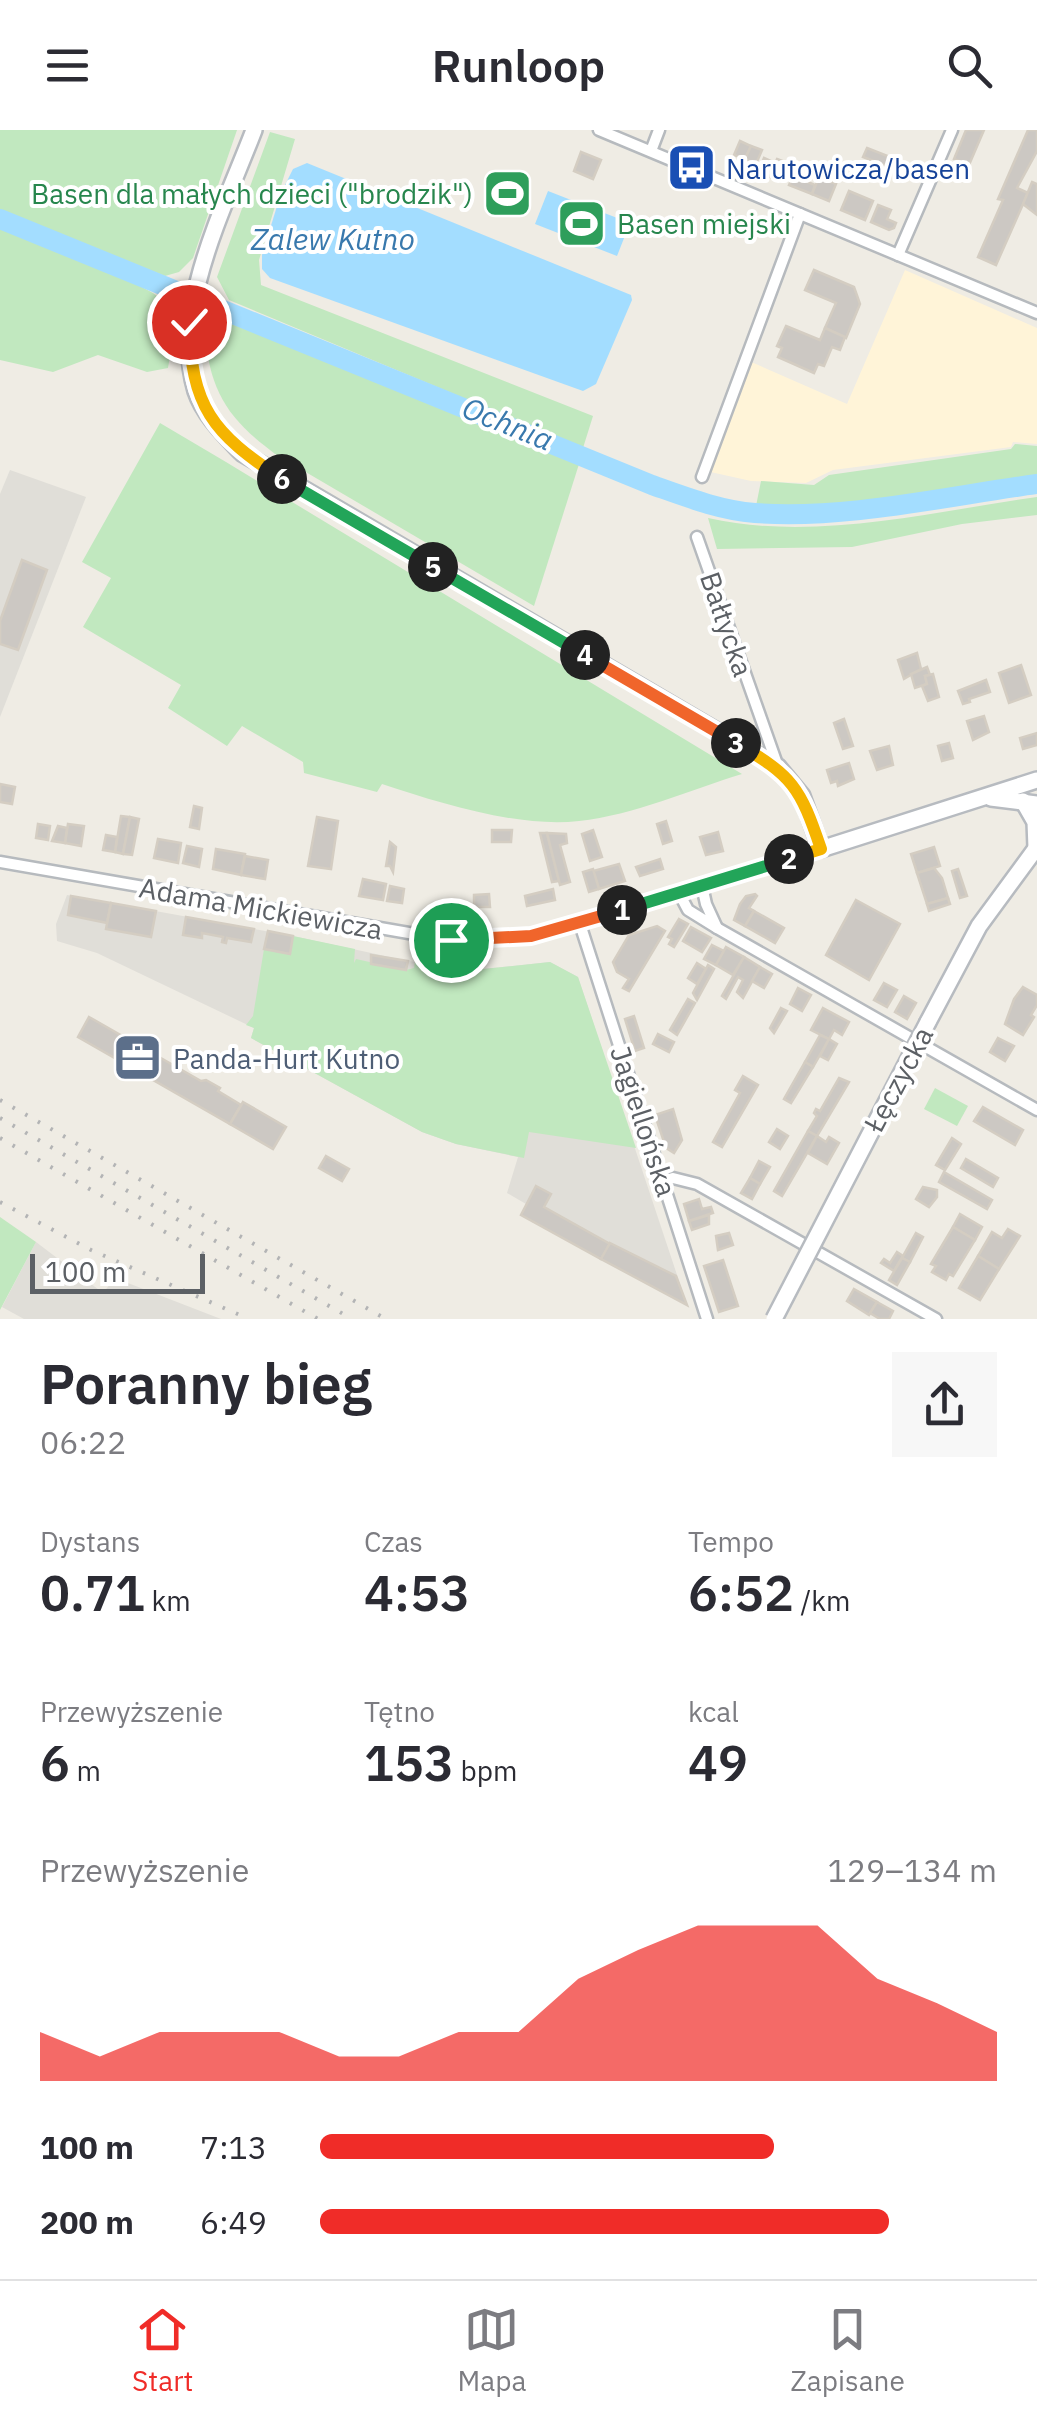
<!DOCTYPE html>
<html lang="pl">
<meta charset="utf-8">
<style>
body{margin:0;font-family:"IBM Plex Sans",sans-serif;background:#f7f7f7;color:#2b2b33;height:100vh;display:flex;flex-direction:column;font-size:38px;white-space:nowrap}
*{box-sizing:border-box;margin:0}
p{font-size:32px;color:#7c7c81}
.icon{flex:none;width:55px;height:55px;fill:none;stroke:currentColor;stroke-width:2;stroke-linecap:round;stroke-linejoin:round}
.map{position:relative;height:1189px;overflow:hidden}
.side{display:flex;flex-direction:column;background:#fff;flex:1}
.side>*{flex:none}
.scale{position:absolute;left:30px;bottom:25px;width:175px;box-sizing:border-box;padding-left:10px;border:5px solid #5c6065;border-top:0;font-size:28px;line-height:35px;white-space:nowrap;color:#5c6065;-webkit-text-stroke:8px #fff;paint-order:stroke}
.pin{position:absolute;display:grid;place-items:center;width:85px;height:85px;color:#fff;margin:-42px;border:5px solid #fff;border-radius:50%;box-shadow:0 2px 10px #0007}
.km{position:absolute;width:50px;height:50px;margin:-25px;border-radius:50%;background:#222;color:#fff;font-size:28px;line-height:50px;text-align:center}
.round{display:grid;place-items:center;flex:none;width:105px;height:105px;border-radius:0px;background:#f7f7f7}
.headline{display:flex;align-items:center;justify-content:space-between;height:170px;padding:0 40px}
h1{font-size:55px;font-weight:600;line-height:75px}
.metrics{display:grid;grid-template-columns:repeat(3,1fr);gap:15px;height:170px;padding:10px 40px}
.metrics div{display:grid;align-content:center}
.metrics b{font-size:50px;font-weight:600}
.metrics small{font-size:28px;font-weight:400}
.metrics p{font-size:28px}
.chart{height:280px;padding:20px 40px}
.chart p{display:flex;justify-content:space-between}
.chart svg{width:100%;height:180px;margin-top:10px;fill:#f02c28;opacity:.7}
ul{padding:0 40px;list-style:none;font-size:32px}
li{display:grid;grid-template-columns:160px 120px 1fr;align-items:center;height:75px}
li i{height:25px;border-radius:12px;background:#f02c28}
header{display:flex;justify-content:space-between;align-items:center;height:130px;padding:0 40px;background:#fff;font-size:45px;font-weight:600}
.tabs{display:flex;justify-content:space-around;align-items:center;height:140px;border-top:2px solid #e1e1e2;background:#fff;font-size:28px;color:#7c7c81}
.tabs a{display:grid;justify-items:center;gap:5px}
.tabs .on{color:#f02c28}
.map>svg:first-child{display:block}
.commercial{fill:#fff4d8}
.industrial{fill:#e0ded8}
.green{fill:#c1e8bf}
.water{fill:#a3ddff}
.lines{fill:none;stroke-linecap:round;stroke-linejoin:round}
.river{stroke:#a3ddff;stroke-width:20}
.building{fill:#ccc8c3;stroke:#d4cdc2;stroke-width:2.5}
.street-casing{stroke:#b6babe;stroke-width:15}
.secondary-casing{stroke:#b7bbc0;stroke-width:20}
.street{stroke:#fff;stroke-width:10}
.secondary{stroke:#fff;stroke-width:15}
.rail{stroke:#b3b4b5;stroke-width:4;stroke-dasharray:2.5 12;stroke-linecap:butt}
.secondary-bridge-casing{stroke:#b7bbc0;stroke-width:20;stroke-linecap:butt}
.secondary-bridge{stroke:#fff;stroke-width:15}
.split-1-casing{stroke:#fff;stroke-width:20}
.split-2-casing{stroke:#fff;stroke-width:20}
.split-3-casing{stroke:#fff;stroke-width:20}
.split-4-casing{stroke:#fff;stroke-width:20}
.split-5-casing{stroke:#fff;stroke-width:20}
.split-6-casing{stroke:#fff;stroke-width:20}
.split-7-casing{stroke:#fff;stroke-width:20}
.split-1{stroke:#f0652b;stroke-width:12}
.split-2{stroke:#22a559;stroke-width:12}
.split-3{stroke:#f5b400;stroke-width:12}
.split-4{stroke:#f0652b;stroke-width:12}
.split-5{stroke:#22a559;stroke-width:12}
.split-6{stroke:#22a559;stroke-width:12}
.split-7{stroke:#f5b400;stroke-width:12}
.labels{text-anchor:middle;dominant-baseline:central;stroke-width:8;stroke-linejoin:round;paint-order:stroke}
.transit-label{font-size:28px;fill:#164399;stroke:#fff;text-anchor:start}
.leisure-label{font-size:28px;fill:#27864d;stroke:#fff;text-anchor:end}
.street-label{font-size:28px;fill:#5c6065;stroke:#fff}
.service-label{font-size:28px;fill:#4e5e75;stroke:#fff;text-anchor:start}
.water-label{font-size:30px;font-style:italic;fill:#3979ad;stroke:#fff}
</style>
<header><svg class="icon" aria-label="menu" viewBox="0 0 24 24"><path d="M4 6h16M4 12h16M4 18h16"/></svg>Runloop<svg class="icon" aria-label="search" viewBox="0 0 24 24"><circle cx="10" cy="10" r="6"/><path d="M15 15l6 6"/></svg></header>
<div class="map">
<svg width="1037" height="1189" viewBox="0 0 1037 1189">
<rect width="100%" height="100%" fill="#efece4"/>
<!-- commercial -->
<path class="commercial" d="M905,140L1037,198V314L1013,312L1011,317L833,340L806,353L751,351L706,341L749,231L847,274Z"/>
<!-- industrial -->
<g class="industrial">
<path d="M10,340L86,367L0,587V364Z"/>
<path d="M67,765L293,806L408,831L483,839L550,832L578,847L687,1175L521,1085L526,1074L507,1063L518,1027L456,1014L422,1002L251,908L254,898L97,823L57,811L56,794Z"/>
<path d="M36,1112L103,1163L115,1148L221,1189H24L2,1177Z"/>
</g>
<!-- green -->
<g class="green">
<path d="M0,0H237L193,128L179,142L165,146L0,82Z"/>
<path d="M270,2L295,9L259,130L261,155L593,286L583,318L229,170L217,147Z"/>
<path d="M0,98C50,118 104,135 151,162C164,168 163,183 176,189L168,238L147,242L98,225L53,242L0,230Z"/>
<path d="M225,192L283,211L580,331L534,476L275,324C228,289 209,261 205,201Z"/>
<path d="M160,293L226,332L742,644C690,660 634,685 579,691C518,698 440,673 382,654L377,662L304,643L303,632L242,596L227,616L168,578L181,555L83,497L111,448L82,432Z"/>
<path d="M1015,314L1037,316V348L852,376L787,379L756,376L761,351L814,355L829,345L1011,319Z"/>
<path d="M1037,367V385L962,394L852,417L717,419L708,388C814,412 930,382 1037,367Z"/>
<path d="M293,806L355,819L354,833L356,829L406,840L414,838L415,832L483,839L550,832L578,847L636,1018L529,1002L524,1028L456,1014L422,1002L251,908L254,898L246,895L253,886L264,819L290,824Z"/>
<path d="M935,958L968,976L957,996L924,979Z"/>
<path d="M0,1087L36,1112L0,1180Z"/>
</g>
<!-- water -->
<g class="water">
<path d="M307,33L631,165L632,170L596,254L583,261L270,148L262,139V125L281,63L293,39Z"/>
<path d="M548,61L630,93L617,126L535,94Z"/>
</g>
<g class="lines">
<!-- river -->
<path class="river" d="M0,89L652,355C686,367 719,380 755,383C844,390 948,366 1037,354"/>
</g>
<!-- building -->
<g class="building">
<path d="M966,0H984L969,35L954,29Z"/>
<path d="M1028,0H1037V21L1017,58L1028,63L996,135L978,127L1003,70L998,69Z"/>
<path d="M740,11L751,16L745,29L734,25Z"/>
<path d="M751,16L762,20L756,34L745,29Z"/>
<path d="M867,18L890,27L887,36L863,27Z"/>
<path d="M581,22L601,30L593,49L574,41Z"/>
<path d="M764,28L775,33L770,47L758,42Z"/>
<path d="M777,29L785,32L778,50L770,47Z"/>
<path d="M793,46L815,55L812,64L789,55Z"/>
<path d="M819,47L836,54L829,71L812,64Z"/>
<path d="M1032,52L1037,54V85L1023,74Z"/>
<path d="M849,61L873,71L865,90L841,80Z"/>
<path d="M878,75L891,80L887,89L896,93L894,98L889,100L871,92Z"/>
<path d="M814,140L854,157L860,174L846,208L825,198L836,173L805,160Z"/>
<path d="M786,196L820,210L825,198L845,207L840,220L832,217L824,236L818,234L814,243L778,227L782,218L777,216Z"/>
<path d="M22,430L47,440L18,520L0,514V491Z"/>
<path d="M917,523L921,539L904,549L898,530Z"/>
<path d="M1021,535L1031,565L1009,573L999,543Z"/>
<path d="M927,537L930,545L925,546L927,554L915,558L911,544Z"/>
<path d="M933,544L939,567L928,571L922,556L927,554L925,546Z"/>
<path d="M986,550L990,562L969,569L970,572L963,574L958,561Z"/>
<path d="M984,586L989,602L973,610L967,591Z"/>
<path d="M844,589L853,616L843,619L834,593Z"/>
<path d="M1037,603V615L1023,619L1020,608Z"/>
<path d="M949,613L953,628L942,631L938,616Z"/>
<path d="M889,616L893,635L877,640L870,621Z"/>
<path d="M849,633L854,649L838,656L837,651L831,653L827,640Z"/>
<path d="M0,654L15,657L12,674L0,672Z"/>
<path d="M194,676L202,678L199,699L190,697Z"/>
<path d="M121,686L130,687L123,724L115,722Z"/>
<path d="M130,687L139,689L132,725L123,724Z"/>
<path d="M317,687L338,691L331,739L308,736Z"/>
<path d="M666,691L672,711L663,714L657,694Z"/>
<path d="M38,694L50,696L48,710L36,708Z"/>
<path d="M68,694L84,696L81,716L65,713Z"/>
<path d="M58,696L67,698L65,713L52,711Z"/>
<path d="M492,700H512L511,712H492Z"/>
<path d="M593,700L602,727L590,731L582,704Z"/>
<path d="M718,702L723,721L706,725L700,707Z"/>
<path d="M540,703H547L559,751L552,752Z"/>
<path d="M547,703L566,704L567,713L560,715L570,752L560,755Z"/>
<path d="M106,705L117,707L115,722L103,720Z"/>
<path d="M158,709L181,713L178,733L154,728Z"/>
<path d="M390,712L396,717L393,742L390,736H386Z"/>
<path d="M187,716L202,719L199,737L183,733Z"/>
<path d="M934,717L940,736L917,743L911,724Z"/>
<path d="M216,719L245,724L241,745L213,739Z"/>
<path d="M245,726L268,730L265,749L241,745Z"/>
<path d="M660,729L663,739L640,746L636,737Z"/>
<path d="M619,734L625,751L599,759L593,741Z"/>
<path d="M934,738L942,748L948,768L927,774L917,743Z"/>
<path d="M593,739L599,759L589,762L583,742Z"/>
<path d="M958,739L967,766L960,768L952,741Z"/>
<path d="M363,749L386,754L383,770L359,766Z"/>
<path d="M390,756L404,759L402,773L387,771Z"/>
<path d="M553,759L555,770L527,776L525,766Z"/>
<path d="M489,764L490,777H474V765Z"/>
<path d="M755,764L757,766L749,778L754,781L745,796L734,790L740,774L746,766Z"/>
<path d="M71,766L111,773L107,793L68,785Z"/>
<path d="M948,768L950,774L929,781L927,774Z"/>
<path d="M856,770L900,794L869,850L826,825Z"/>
<path d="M111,773L156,781L151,807L106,799Z"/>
<path d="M754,781L784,798L775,813L745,796Z"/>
<path d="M186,787L254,799L251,812L227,808L226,813L222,812L223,807L202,803V808L183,805Z"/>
<path d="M679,789L688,794L674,817L669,814L672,809L668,807Z"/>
<path d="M657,796L665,801L629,861L623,858L629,849L617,842L613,832L629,805Z"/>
<path d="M691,797L711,808L702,822L683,811Z"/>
<path d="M268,801L293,806L290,824L264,819Z"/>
<path d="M712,815L724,821L716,835L704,829Z"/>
<path d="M726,817L744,827L733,845L716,835Z"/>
<path d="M371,825L408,831L406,840L371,834Z"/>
<path d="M744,827L760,837L743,868L737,862L743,850L738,847L726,869L722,866Z"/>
<path d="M697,833L706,839L697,854L688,848Z"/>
<path d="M708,835L714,839L697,870L693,863Z"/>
<path d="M760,837L772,844L764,858L752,851Z"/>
<path d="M884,853L897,860L887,877L874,870Z"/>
<path d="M1023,857L1037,865V875L1031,885L1034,887L1023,905L1005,894L1014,869Z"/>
<path d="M798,858L811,865L802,881L790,874Z"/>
<path d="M904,866L916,873L907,889L895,882Z"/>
<path d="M688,869L695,873L677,905L670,900Z"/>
<path d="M781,878L787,881L774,903L770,898Z"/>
<path d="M823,878L849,892L842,905L834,900L829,909L811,900Z"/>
<path d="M634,886L644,918L635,921L625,889Z"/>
<path d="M89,887L201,951L206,950L220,958L218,961L241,975L230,994L78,907Z"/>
<path d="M658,904L674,912L669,922L653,914Z"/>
<path d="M820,905L829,909L813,937L805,932Z"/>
<path d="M998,908L1014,916L1005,931L990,922Z"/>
<path d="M829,909L837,914L828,930L820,926Z"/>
<path d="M805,932L813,937L791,973L784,969Z"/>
<path d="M743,946L758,955L722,1017L713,1012L740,963L735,960Z"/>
<path d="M839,948L849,952L817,1006L808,1001L817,986L814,983L816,979L820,981Z"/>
<path d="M243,972L286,997L273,1019L230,994Z"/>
<path d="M983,977L1023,1000L1015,1015L974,991Z"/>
<path d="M673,979L682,1010L674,1023L666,1018L655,985Z"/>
<path d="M777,999L788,1006L780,1019L769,1012Z"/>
<path d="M808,1001L817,1006L782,1066L774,1061Z"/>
<path d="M817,1006L826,1012L829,1007L839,1013L827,1034L808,1023Z"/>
<path d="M952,1008L961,1014L945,1040L936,1035Z"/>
<path d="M326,1026L349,1039L342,1051L319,1038Z"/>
<path d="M966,1029L998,1048L993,1057L961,1038Z"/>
<path d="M759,1031L770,1037L760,1054L750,1048Z"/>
<path d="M944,1042L992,1070L987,1079L939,1052Z"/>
<path d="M750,1048L760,1054L752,1069L741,1063Z"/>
<path d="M536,1056L551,1064L544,1077L610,1114L601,1129L521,1085Z"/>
<path d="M923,1057L937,1060V1067L929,1077L916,1069Z"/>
<path d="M699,1069L702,1079L711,1077L713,1083L689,1091L684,1074Z"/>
<path d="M960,1084L982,1097L975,1110L953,1097Z"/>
<path d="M709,1085V1094L692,1100L689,1091Z"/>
<path d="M953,1097L975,1110L953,1146L949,1144L946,1150L932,1142L936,1136L931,1134Z"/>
<path d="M1008,1099L1020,1106L999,1139L978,1126L992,1102L1002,1108Z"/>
<path d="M729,1103L733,1115L718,1120L716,1106Z"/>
<path d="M916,1103L923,1107L910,1132L902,1128Z"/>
<path d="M610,1113L676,1146L687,1175L601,1129Z"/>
<path d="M897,1122L903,1126L894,1141L881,1133L884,1129L890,1133Z"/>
<path d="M978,1126L999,1139L980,1170L959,1158Z"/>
<path d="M902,1128L910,1132L897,1155L889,1150Z"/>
<path d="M723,1130L738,1176L719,1182L704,1136Z"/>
<path d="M854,1159L877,1172L869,1185L847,1171Z"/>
<path d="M877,1172L893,1181L889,1189H880L870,1183Z"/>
</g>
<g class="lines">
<defs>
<g id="street">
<path d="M599,0L1037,183"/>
<path d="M651,21L659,0"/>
<path d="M898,125L952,0"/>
<path d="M702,347L800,84"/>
<path d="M697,407L778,637"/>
<path d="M0,732L426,806L476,811L547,803L821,719"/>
<path d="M679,763L688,780L717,798L706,774L702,756"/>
<path d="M580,794L707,1189"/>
<path d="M717,798L1037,980"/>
<path d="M663,1051L673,1048L697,1054L936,1189"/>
</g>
<g id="secondary">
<path d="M254,0C225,77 171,178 196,261C204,285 225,305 242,323L778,637L802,666L821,719L1037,650"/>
<path d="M991,668L1037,674"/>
<path d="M1023,671L1035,692L1036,718"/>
<path d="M928,892L979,796L1037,717"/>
</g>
</defs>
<!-- street casing -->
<use href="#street" class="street-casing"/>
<!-- secondary casing -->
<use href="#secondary" class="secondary-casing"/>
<!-- street -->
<use href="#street" class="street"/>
<!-- secondary -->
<use href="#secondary" class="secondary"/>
<!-- rail -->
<g class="rail">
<path d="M0,970L386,1189"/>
<path d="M0,988L352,1189"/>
<path d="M0,1008L318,1189"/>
<path d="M0,1072L91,1120L249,1189"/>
</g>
<defs>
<path id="secondary-bridge" d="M774,1189L928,892"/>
</defs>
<!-- secondary-bridge casing -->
<use href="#secondary-bridge" class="secondary-bridge-casing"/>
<!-- secondary-bridge -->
<use href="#secondary-bridge" class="secondary-bridge"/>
</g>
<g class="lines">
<defs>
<path id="split-1" d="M451,810L531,806L622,780"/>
<path id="split-2" d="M622,780L789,729"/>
<path id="split-3" d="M736,613C793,646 800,657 821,719L789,729"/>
<path id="split-4" d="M585,525L736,613"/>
<path id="split-5" d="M433,437L585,525"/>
<path id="split-6" d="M282,349L433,437"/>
<path id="split-7" d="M189,192C191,277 212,303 282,349"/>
</defs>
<!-- split-1 casing -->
<use href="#split-1" class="split-1-casing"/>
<!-- split-2 casing -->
<use href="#split-2" class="split-2-casing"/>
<!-- split-3 casing -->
<use href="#split-3" class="split-3-casing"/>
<!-- split-4 casing -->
<use href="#split-4" class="split-4-casing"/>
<!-- split-5 casing -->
<use href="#split-5" class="split-5-casing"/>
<!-- split-6 casing -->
<use href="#split-6" class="split-6-casing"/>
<!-- split-7 casing -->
<use href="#split-7" class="split-7-casing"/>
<!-- split-1 -->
<use href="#split-1" class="split-1"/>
<!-- split-2 -->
<use href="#split-2" class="split-2"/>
<!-- split-3 -->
<use href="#split-3" class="split-3"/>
<!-- split-4 -->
<use href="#split-4" class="split-4"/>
<!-- split-5 -->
<use href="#split-5" class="split-5"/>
<!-- split-6 -->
<use href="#split-6" class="split-6"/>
<!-- split-7 -->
<use href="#split-7" class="split-7"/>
</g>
<!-- icons -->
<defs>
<symbol id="bus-square" viewBox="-11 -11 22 22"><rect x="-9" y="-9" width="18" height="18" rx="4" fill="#1a4fb4" stroke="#fff"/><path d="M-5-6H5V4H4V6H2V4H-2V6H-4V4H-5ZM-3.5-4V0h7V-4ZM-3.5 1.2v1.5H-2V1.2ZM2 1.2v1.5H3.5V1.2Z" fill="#fff"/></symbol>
<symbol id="stadium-square" viewBox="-11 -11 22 22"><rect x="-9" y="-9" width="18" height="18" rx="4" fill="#2e9e5b" stroke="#fff"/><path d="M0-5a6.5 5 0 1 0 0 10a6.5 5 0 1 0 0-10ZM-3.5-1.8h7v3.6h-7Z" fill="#fff"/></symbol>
<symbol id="office-square" viewBox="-11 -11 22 22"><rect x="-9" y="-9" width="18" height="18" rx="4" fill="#5c6f8a" stroke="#fff"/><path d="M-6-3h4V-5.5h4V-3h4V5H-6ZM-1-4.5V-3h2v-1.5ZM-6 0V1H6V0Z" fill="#fff"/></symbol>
</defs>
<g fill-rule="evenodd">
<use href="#bus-square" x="664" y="10" width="55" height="55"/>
<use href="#stadium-square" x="480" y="36" width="55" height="55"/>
<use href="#stadium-square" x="554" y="66" width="55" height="55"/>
<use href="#office-square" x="110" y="900" width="55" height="55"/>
</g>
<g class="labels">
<!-- transit labels -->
<g class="transit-label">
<text x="726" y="38">Narutowicza/basen</text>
</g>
<!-- leisure labels -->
<g class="leisure-label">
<text x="473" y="63">Basen dla małych dzieci ("brodzik")</text>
<text x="617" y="93" text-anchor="start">Basen miejski</text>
</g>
<!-- street labels -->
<g class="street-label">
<text transform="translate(727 494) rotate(71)">Bałtycka</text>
<text transform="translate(261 778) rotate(10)">Adama Mickiewicza</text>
<text transform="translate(898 949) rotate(-62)">Łęczycka</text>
<text transform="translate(644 991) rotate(72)">Jagiellońska</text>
</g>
<!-- service labels -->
<g class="service-label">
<text x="173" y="928">Panda-Hurt Kutno</text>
</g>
<!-- water labels -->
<g class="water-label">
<text x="333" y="108">Zalew Kutno</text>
<text transform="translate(508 293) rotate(22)">Ochnia</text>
</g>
</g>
</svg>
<div class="scale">100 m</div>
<div class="pin" style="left:451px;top:810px;background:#1e9e55"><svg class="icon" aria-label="arrive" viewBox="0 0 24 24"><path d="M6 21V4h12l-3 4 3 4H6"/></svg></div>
<div class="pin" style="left:189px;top:192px;background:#d93025"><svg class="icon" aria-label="check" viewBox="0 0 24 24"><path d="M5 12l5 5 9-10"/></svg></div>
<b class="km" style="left:622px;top:780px">1</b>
<b class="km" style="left:789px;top:729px">2</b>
<b class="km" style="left:736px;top:613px">3</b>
<b class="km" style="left:585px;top:525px">4</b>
<b class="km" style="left:433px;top:437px">5</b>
<b class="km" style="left:282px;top:349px">6</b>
</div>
<section class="side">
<div class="headline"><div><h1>Poranny bieg</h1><p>06:22</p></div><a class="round"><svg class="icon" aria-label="share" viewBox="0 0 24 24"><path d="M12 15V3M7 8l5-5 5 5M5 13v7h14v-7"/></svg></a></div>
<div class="metrics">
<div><p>Dystans</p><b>0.71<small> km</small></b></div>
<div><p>Czas</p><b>4:53</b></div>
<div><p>Tempo</p><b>6:52<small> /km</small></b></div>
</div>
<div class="metrics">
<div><p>Przewyższenie</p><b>6<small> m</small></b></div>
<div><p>Tętno</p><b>153<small> bpm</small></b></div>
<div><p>kcal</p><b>49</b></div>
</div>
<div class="chart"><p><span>Przewyższenie</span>129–134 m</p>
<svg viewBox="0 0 160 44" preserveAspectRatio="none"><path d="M0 44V32L10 38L20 32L30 32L40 32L50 38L60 38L70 32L80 32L90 19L100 12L110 6L120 6L130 6L140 19L150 25L160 32V44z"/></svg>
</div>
<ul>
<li><b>100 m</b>7:13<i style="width:67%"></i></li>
<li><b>200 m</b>6:49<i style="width:84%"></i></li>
</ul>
</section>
<nav class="tabs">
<a class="on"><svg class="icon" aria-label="home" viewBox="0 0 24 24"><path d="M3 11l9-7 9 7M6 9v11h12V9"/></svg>Start</a>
<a><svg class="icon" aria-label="map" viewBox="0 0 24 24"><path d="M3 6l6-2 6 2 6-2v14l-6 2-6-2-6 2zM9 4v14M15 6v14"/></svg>Mapa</a>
<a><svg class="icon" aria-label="saved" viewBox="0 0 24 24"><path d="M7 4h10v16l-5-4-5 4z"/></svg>Zapisane</a>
</nav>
